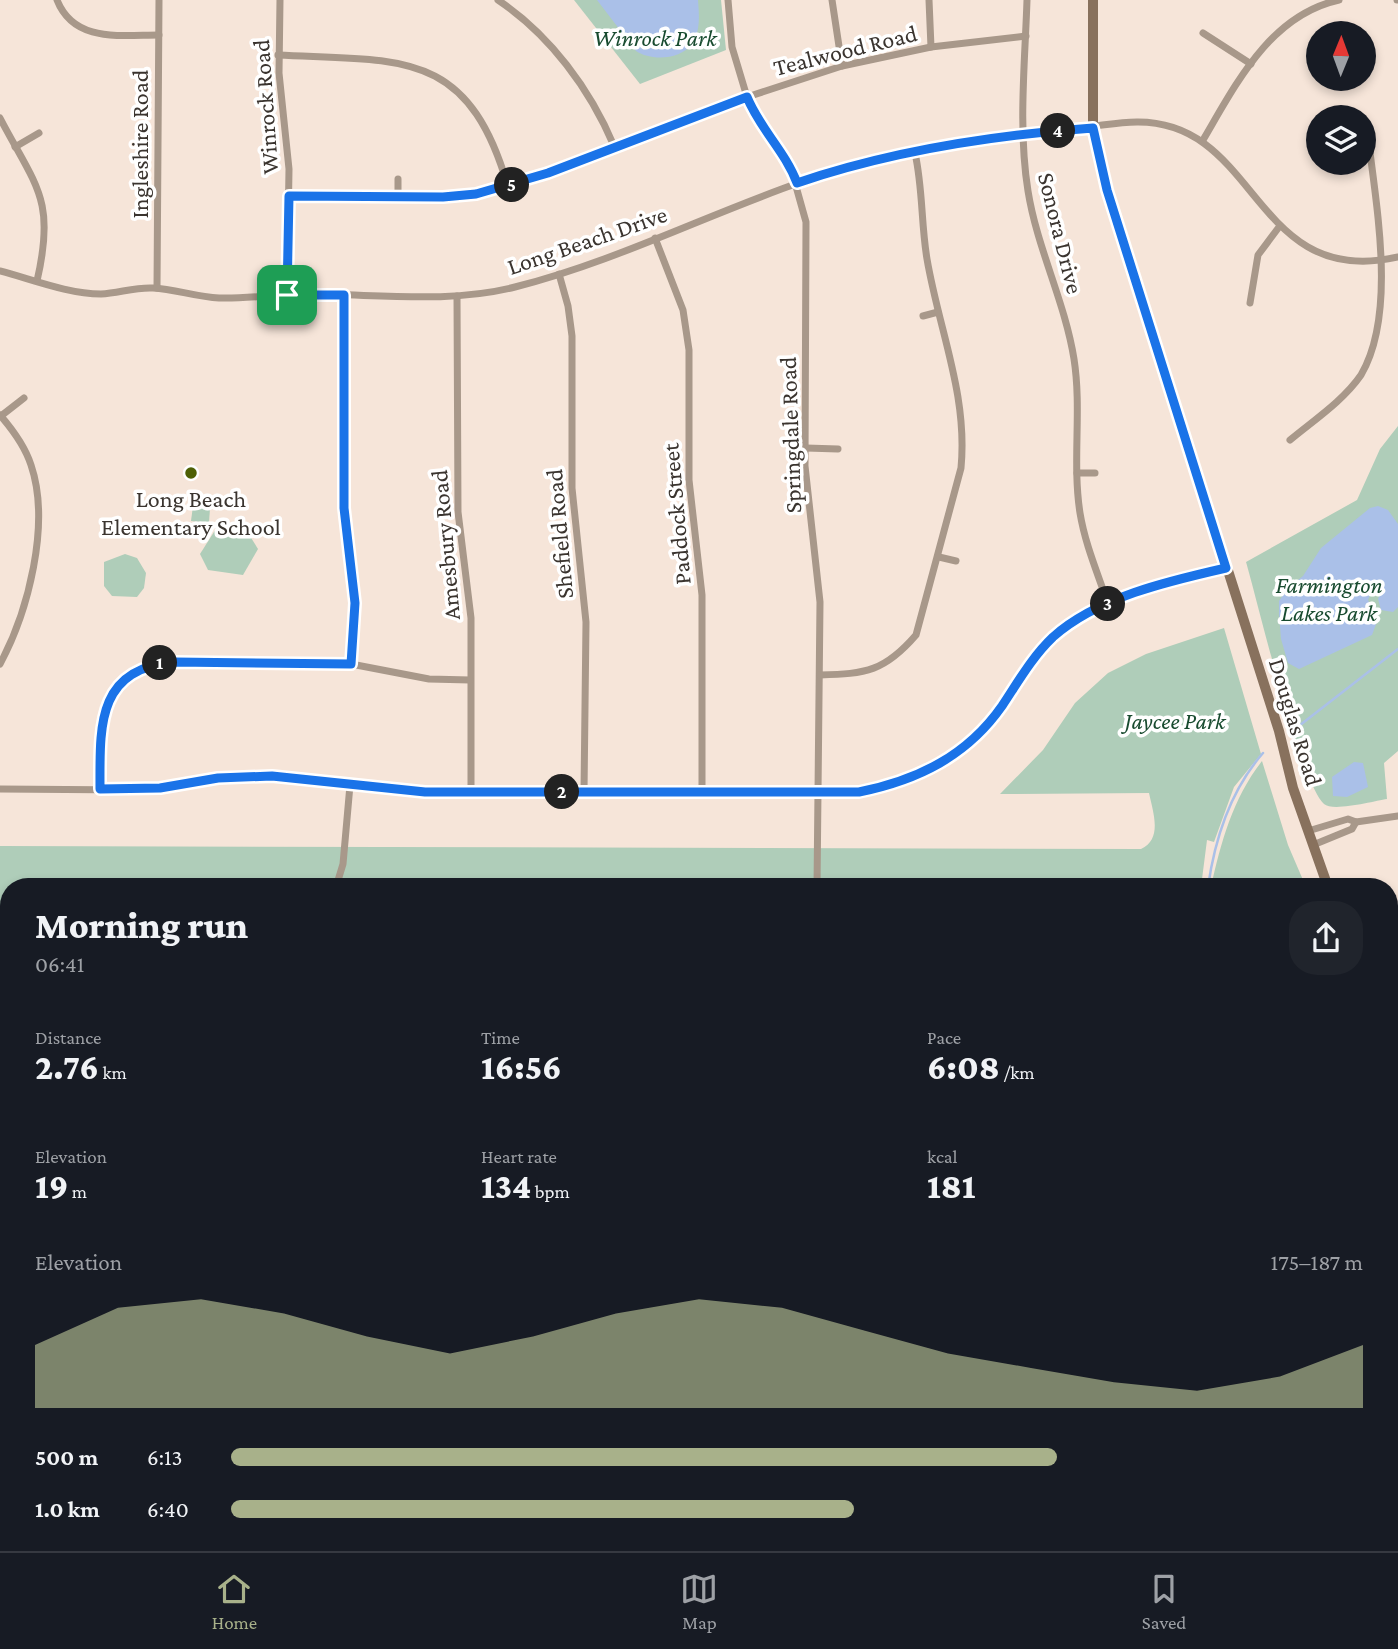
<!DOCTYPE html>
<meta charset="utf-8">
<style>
body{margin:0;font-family:"Crimson Pro",serif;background:#20242c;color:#f1f3f6;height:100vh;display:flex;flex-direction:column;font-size:26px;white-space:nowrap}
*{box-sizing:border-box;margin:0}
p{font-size:23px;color:#9ea1a6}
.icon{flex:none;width:38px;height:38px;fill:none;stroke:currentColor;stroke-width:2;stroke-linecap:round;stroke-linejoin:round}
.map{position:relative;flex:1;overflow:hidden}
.drawer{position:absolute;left:0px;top:878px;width:1398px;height:674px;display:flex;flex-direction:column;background:#171b24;border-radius:28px 28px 0 0;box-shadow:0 4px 10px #0003}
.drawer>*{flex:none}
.needle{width:46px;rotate:1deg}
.controls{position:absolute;left:1306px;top:21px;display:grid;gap:14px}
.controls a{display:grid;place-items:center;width:70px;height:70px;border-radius:50%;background:#171b24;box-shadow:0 4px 10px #0003;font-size:35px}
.pin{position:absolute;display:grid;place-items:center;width:60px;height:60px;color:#fff;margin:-30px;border-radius:14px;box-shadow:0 4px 10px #0006}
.km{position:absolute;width:35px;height:35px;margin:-18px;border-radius:50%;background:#222;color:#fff;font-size:19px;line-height:35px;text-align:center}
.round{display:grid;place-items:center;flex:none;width:74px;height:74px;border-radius:28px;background:#20242c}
.head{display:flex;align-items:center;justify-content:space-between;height:119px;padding:0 35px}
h1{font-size:38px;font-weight:800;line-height:52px}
.figures{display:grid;grid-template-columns:repeat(3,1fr);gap:10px;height:119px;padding:7px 35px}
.figures div{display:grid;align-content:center}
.figures b{font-size:35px;font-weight:800}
.figures small{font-size:19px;font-weight:400}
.figures p{font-size:19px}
.chart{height:196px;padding:14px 35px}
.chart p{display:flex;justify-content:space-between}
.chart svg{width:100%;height:126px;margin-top:7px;fill:#a8b18a;opacity:.7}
ul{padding:0 35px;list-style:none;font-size:23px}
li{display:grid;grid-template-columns:112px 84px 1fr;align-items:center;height:52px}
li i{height:18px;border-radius:9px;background:#a8b18a}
.tab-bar{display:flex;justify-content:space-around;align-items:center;height:98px;border-top:2px solid #363941;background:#171b24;font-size:19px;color:#9ea1a6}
.tab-bar a{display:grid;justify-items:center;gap:4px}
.tab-bar .current{color:#a8b18a}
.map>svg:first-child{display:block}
.green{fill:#afcdb9}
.forest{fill:#9cc8ab}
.water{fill:#aac0e8}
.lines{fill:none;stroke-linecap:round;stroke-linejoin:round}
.stream{stroke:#aac0e8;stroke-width:2.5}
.street{stroke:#a8988a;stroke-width:7}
.secondary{stroke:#88715d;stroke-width:10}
.route-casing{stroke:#fff;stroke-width:14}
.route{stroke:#1a73e8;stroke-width:9}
.poi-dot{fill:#4e6005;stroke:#fff;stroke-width:2.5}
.labels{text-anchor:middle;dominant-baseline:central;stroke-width:7;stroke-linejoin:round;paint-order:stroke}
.park-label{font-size:24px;font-style:italic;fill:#184b2f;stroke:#fff}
.street-label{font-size:24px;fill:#3a342f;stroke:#fff}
.poi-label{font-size:24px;fill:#3a342f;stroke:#fff}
</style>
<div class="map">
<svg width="1398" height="1551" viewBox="0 0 1398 1551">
<rect width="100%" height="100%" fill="#f6e5d9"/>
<!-- green -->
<g class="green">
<path d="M574,0H721L726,50L640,84Z"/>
<path d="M1398,426V751L1384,763L1387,799C1374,801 1333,812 1324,804C1301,784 1258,603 1246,562L1357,500L1380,449Z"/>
<path d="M193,506L210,508L209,523L191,521Z"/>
<path d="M219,524L245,528L258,549L243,575L208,570L200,554Z"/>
<path d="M125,554L137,558L146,573L144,588L137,597L112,596L104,586V562Z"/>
<path d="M1224,628L1261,754L1234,787L1214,842L1207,840L1201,887H9V909H0V846L1141,849C1163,839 1153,812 1149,793L1000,794L1043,750L1075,703L1108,673L1146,654Z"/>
<path d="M1262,761L1288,845L1306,887H1211C1221,842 1233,798 1262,761Z"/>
<path d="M0,1302H8L9,1328H2V1333Z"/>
<path d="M9,1338V1436L0,1434V1339Z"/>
<path d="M134,1544H595L583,1551H137Z"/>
<path d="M606,1544H728L731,1549L594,1551Z"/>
</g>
<!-- forest -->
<path class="forest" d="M134,1544H381L380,1551H137Z"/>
<!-- water -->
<g class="water">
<path d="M597,0H698C699,14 701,31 692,44C680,60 651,61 636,51Z"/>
<path d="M1378,506L1388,510L1398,524V607L1393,612L1381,610L1378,599L1384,586L1373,588L1368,600L1378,619L1372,635L1299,669L1288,663L1281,639L1279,614V601L1288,588L1303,576L1321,548L1370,508Z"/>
<path d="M1354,762L1363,763L1368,787L1347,797L1333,796L1332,777Z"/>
</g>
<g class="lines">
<!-- stream -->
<g class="stream">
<path d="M1295,729L1398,649"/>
<path d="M1208,887C1215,837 1230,791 1263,753"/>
</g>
<!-- street -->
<g class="street">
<path d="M57,0C74,43 120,35 159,35"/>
<path d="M280,0L279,73L289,169L287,295"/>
<path d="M498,0C550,35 590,89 614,146"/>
<path d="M728,0L732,47L747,97L760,125L790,165L806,222L805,466L820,602L817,887"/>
<path d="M832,0L842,66"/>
<path d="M929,0L931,47"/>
<path d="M1027,0C1025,62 1018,129 1028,191C1037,248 1065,302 1074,359C1082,410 1072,462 1080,513C1085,544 1098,574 1108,604"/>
<path d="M1397,0H1398"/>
<path d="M1203,33L1251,64"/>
<path d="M278,55C401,61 468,48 508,187"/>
<path d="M0,118C36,187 56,199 37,281"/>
<path d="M1203,140C1236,84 1270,15 1339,0"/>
<path d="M15,147L39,133"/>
<path d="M398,179V197"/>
<path d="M289,196L443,197L476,194L548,173L747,97L842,66L931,47L1026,36"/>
<path d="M655,238L683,310L689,350V480L702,595V792"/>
<path d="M0,271C31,279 68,294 101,294C119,293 135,287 153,288C175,289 196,297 219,298C248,299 278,294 308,294C376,294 449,304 515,287C614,262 706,215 801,182C877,156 956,145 1034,135C1068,130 1103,123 1137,122C1260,121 1252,290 1398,257"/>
<path d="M559,274L568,306L572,336V488L586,622L584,792"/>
<path d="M157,288L159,0"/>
<path d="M344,295V487L355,606L351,664"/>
<path d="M457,296L458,512L471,618V791"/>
<path d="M1250,303L1258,255L1279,227"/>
<path d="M923,316L938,312"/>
<path d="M0,415C13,430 25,446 31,465C51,524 28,612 0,664"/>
<path d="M1,416L24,398"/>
<path d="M1290,440C1314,420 1343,401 1361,375C1398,312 1375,200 1367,128"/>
<path d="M806,448L838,449"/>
<path d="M1077,473H1095"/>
<path d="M939,557L956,561"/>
<path d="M820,675C866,674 885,671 916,635L961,468C968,395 939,330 927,259C921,224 923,189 915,153"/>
<path d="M0,789L131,790L218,778L272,776L425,792H859C918,780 967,757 1002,706C1018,682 1032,657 1053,637C1097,597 1169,581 1226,568"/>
<path d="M100,789C100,733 94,684 158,664H351L429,679L470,680"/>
<path d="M1308,831L1348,819L1356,822L1398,816"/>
<path d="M1313,845L1352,829L1356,822"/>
<path d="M336,887L343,864L350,785"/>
<path d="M1390,952L1398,948"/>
<path d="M0,973H9"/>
<path d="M0,1149L9,1153"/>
<path d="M0,1495L9,1499"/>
<path d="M62,1544L67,1551"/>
<path d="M913,1544L926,1551"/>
<path d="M841,1551L846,1544"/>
<path d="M1048,1551L1051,1544"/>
<path d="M1186,1551L1188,1544"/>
</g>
<!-- secondary -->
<g class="secondary">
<path d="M1093,0V128L1107,190L1279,731L1293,788L1328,887"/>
<path d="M1390,1012L1398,1030"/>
<path d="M1390,1245L1398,1221"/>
<path d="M1278,1551L1281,1544"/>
</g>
</g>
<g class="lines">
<defs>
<path id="route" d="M747,97C760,129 785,151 797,183C891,151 994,135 1093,128L1107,190L1226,568C1169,581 1098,597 1053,637C1032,657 1018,682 1002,706C967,756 918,780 859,792H425L272,776L218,778L160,788L100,789C100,727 96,668 175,662L351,664L355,603L344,508V295H287L289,196L443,197L476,194L548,173Z"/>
</defs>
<!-- route casing -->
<use href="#route" class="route-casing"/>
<!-- route -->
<use href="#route" class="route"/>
</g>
<!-- markers -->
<circle class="poi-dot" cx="191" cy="473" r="7"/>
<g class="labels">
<!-- park labels -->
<g class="park-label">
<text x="655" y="37">Winrock Park</text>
<text x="1329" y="584">Farmington<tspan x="1329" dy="28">Lakes Park</tspan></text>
<text x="1175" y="720">Jaycee Park</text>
</g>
<!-- street labels -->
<g class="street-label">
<text transform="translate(845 50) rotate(-14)">Tealwood Road</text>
<text transform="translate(265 107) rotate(-94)">Winrock Road</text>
<text transform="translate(139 144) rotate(-90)">Ingleshire Road</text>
<text transform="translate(1061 233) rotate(76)">Sonora Drive</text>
<text transform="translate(587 240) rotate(-19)">Long Beach Drive</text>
<text transform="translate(790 435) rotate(-92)">Springdale Road</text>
<text transform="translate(676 514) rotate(-95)">Paddock Street</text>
<text transform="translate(559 534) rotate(-95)">Shefield Road</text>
<text transform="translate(445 545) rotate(-95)">Amesbury Road</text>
<text transform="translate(1296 722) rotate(73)">Douglas Road</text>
</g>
<!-- poi labels -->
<g class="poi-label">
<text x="191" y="498">Long Beach<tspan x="191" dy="28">Elementary School</tspan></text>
</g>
</g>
</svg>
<div class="controls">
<a><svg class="needle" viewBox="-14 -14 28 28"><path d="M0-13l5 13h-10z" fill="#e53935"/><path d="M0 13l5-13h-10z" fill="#9ea1a6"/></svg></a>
<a><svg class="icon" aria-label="layers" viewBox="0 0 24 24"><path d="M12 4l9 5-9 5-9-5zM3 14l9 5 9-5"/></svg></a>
</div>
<div class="pin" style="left:287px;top:295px;background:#1e9e55"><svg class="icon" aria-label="arrive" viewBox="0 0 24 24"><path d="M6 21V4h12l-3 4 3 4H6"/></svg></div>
<b class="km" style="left:160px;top:663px">1</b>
<b class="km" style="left:562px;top:792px">2</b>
<b class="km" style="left:1108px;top:604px">3</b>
<b class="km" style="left:1058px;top:131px">4</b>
<b class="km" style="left:512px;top:185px">5</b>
<section class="drawer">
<div class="head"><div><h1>Morning run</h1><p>06:41</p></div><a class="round"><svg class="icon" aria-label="share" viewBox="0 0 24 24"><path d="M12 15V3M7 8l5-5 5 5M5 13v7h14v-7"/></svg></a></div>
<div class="figures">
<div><p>Distance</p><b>2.76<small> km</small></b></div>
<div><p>Time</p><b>16:56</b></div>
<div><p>Pace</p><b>6:08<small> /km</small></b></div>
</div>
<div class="figures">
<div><p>Elevation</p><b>19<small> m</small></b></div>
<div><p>Heart rate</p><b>134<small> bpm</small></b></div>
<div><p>kcal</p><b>181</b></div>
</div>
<div class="chart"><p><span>Elevation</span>175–187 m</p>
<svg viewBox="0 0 160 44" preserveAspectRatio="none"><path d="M0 44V22L10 9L20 6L30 11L40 19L50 25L60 19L70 11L80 6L90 9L100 17L110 25L120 30L130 35L140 38L150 33L160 22V44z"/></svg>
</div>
<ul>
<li><b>500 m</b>6:13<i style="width:73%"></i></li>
<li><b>1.0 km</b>6:40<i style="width:55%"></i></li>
</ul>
</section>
</div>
<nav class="tab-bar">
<a class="current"><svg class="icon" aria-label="home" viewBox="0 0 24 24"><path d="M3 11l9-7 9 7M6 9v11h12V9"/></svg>Home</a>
<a><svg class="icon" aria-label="map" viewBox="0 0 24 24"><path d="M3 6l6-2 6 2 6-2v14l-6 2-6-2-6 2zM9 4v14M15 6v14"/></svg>Map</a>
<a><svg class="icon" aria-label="saved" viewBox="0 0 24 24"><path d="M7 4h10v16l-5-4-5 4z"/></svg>Saved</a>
</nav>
